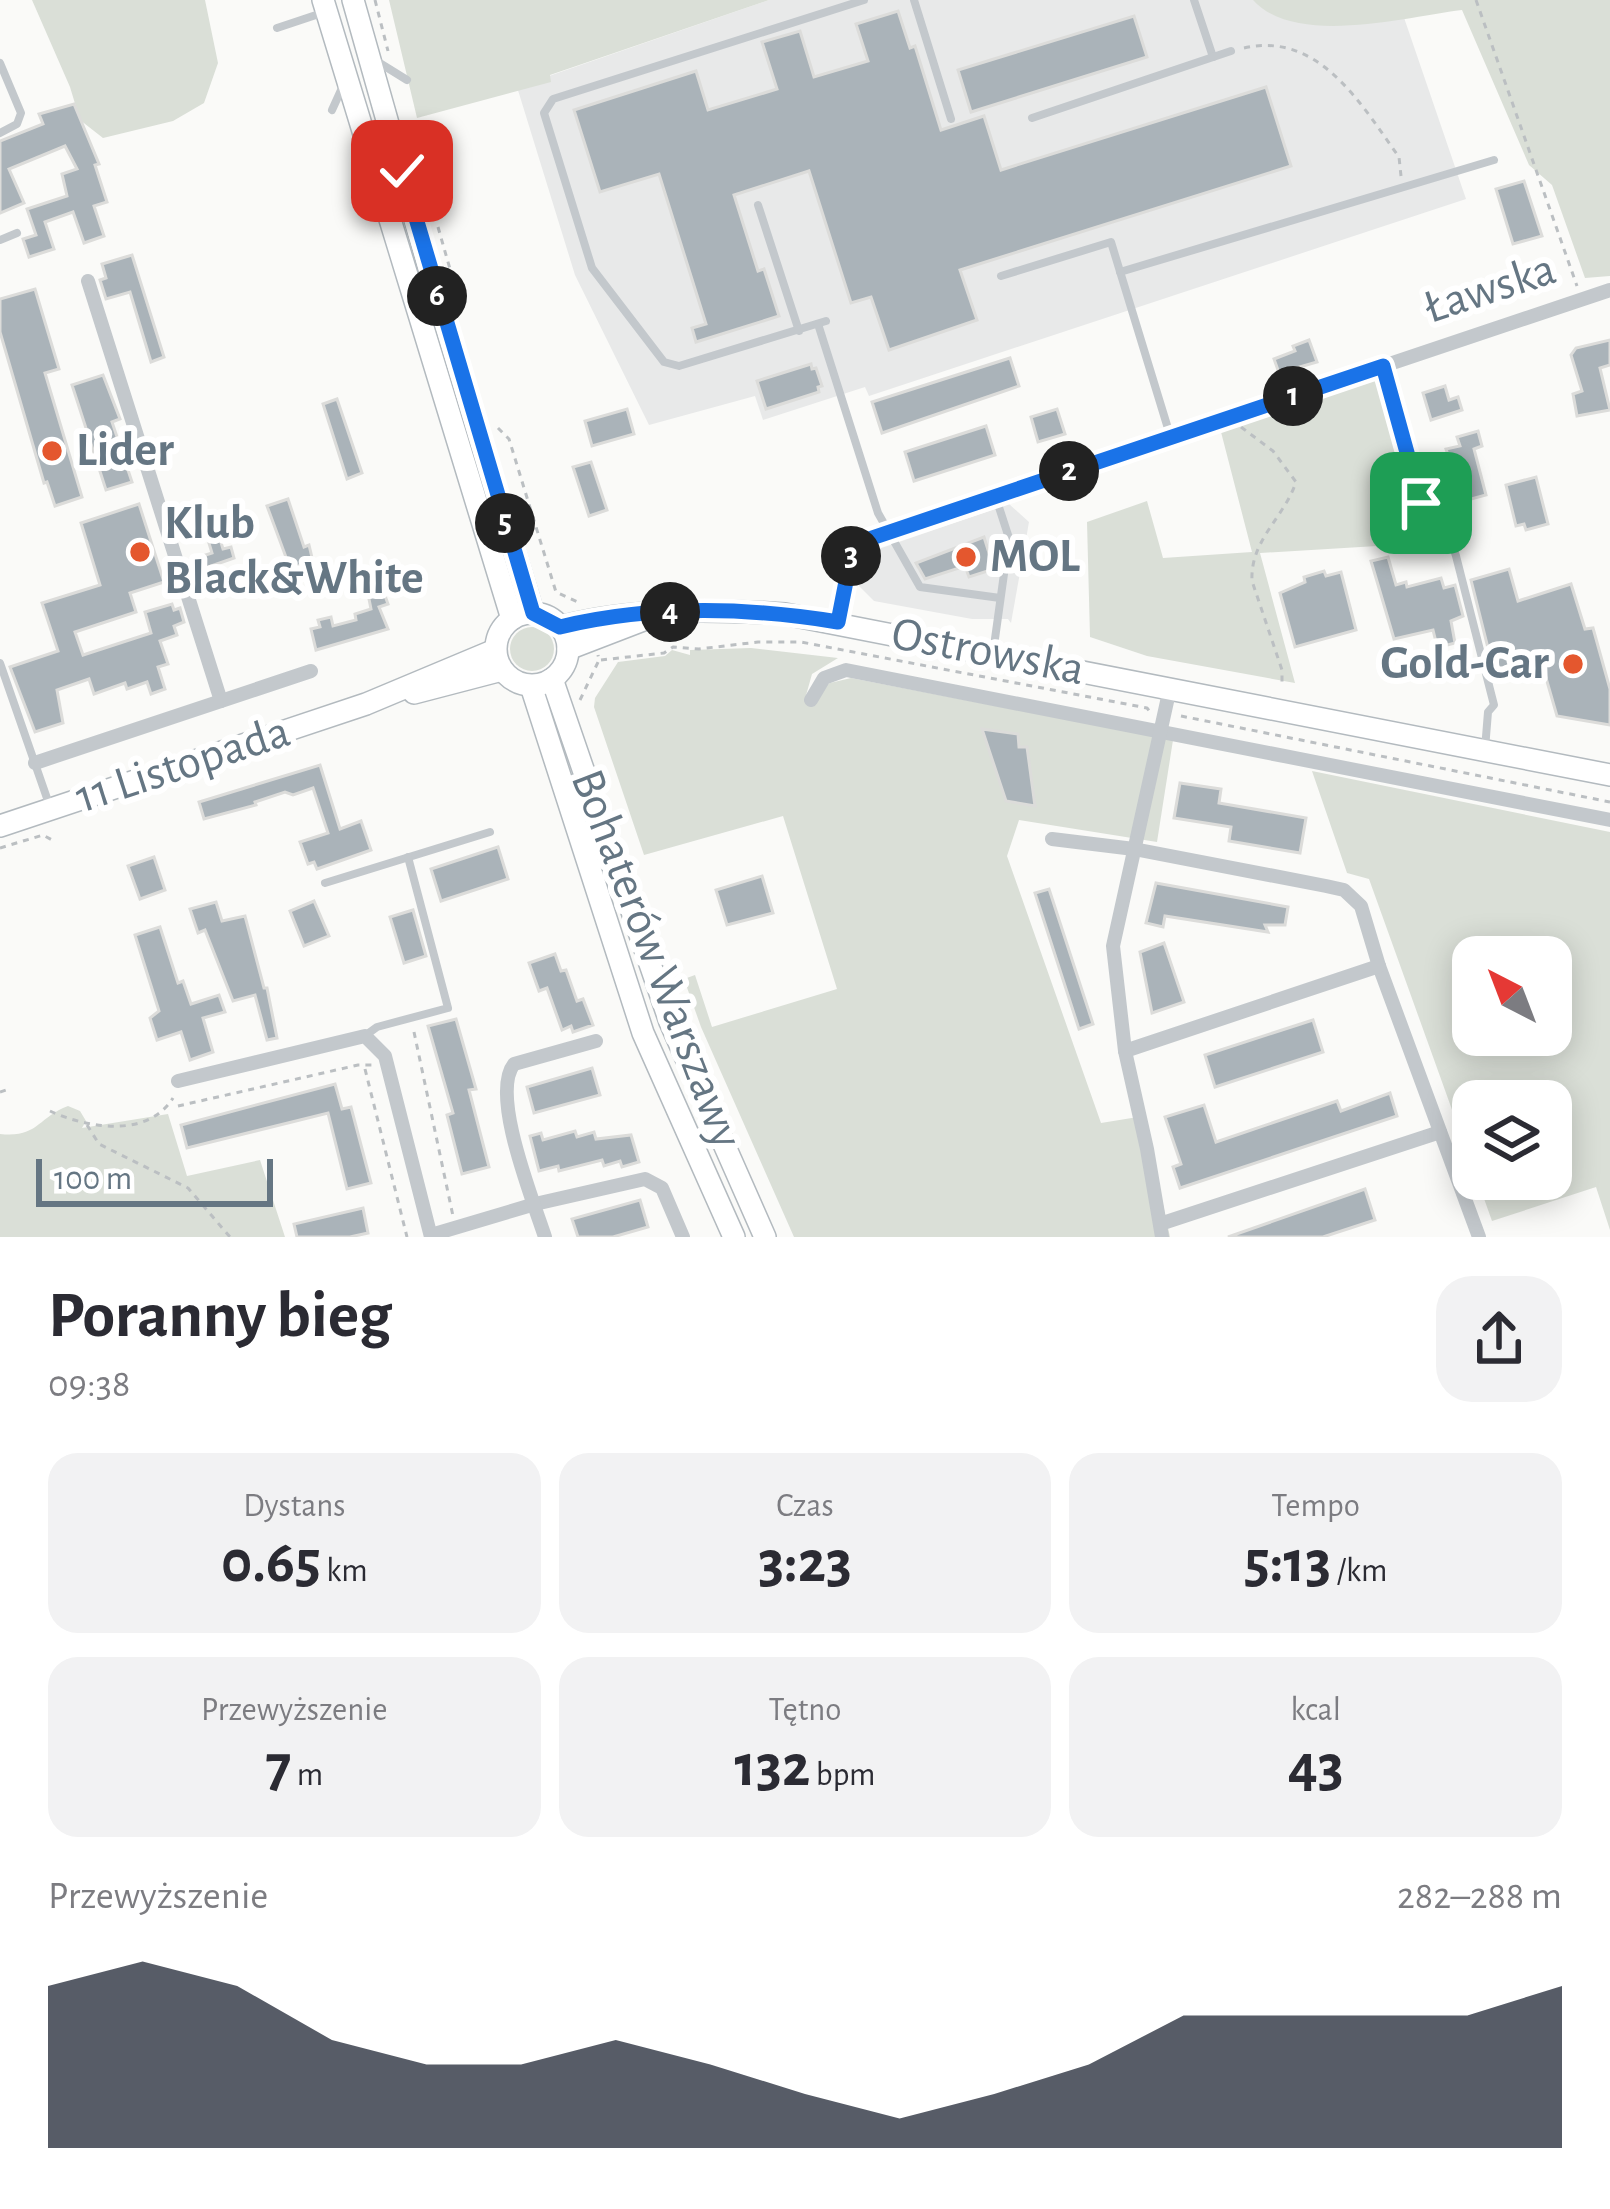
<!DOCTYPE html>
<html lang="pl">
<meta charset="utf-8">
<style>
body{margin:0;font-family:"Alegreya Sans",sans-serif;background:#f2f2f3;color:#2b2b33;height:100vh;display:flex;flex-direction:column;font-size:45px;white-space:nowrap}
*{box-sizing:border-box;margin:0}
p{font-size:39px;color:#7c7c81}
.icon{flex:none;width:66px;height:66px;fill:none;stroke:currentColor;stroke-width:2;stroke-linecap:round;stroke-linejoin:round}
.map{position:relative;height:1237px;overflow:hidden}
.drawer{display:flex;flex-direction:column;background:#fff;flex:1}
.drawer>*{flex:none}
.needle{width:78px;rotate:318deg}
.buttons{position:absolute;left:1452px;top:936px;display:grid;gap:24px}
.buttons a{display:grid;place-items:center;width:120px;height:120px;border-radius:24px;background:#fff;box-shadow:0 6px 30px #0003;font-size:60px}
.scale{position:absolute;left:36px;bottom:30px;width:237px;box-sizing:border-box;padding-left:12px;border:6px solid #657683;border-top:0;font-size:33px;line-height:42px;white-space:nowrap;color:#657683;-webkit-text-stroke:9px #fff;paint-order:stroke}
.pin{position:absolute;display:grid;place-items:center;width:102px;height:102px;color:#fff;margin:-51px;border-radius:24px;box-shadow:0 6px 18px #0006}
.km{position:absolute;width:60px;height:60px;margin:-30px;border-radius:50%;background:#222;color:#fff;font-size:33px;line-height:60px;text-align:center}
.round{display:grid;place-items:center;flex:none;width:126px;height:126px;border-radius:36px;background:#f2f2f3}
.headline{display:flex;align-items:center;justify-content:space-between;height:204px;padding:0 48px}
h1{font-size:66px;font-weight:700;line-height:90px}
.metrics{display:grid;grid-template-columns:repeat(3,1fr);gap:18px;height:204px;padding:12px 48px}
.metrics div{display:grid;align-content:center;border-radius:30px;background:#f2f2f3;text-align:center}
.metrics b{font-size:60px;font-weight:700}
.metrics small{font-size:33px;font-weight:400}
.metrics p{font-size:33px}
.chart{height:336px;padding:24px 48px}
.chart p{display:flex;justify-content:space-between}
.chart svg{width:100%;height:216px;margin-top:12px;fill:#111827;opacity:.7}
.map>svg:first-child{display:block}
.built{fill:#e8e9e9}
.green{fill:#dadfd7;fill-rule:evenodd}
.building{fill:#aab3b9;stroke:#dcdcda;stroke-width:3}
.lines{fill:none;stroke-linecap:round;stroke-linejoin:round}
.secondary-casing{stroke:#b3babf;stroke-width:24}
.path{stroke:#bbbfc2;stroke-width:3;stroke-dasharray:6 6;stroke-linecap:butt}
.service{stroke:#c3c8cc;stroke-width:8}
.minor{stroke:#c3c8cc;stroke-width:14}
.secondary{stroke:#fff;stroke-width:21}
.route-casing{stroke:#fff;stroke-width:24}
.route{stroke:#1a73e8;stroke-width:15}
.poi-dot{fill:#e4572e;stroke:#fff;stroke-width:4.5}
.labels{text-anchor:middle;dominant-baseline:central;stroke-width:12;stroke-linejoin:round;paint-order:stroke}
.street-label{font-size:48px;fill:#657683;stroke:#fff}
.poi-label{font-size:48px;font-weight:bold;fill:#657683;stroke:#fff;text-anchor:start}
</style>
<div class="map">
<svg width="1610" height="1237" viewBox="0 0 1610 1237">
<rect width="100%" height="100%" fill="#fafaf8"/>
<!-- built -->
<g class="built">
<path d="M769,0H1398L1466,199L869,396L865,387L763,420L755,396L649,425L575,275L517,87Z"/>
<path d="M1009,504L1029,522L1011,623L1008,619H972L874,601L856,583L859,566L870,552Z"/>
</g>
<!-- green -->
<g class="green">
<path d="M32,0H205L218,63L204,103L173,121L103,138L80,120L70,87Z"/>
<path d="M389,0H769L550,75L551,82L417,118Z"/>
<path d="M1253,0H1610V276L1585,278L1552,185L1529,165L1462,10C1405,17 1295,47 1253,0Z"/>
<path d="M1381,378L1415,508L1443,542L1260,553L1295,683L1147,656L1090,637L1087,522L1147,501L1163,558L1252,552L1221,432Z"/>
<circle cx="532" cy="649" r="22"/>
<path d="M751,648L838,658L812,674L805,699L830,683L851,678L1173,740L1157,842L1019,820L1007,856L1101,1123L1144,1116L1170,1237H794L701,1027L684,979L695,975L712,1027L837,989L783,816L644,855L594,707L595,698L618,662L665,656L672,650L690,655V650Z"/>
<path d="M1312,771L1610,832V1230L1596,1187L1492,1221L1477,1179H1551V1101H1473V1168L1369,879L1347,873ZM1473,957H1551V1035H1473Z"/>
<path d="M68,1106L80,1111L86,1121L82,1128L168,1114L187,1176L260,1160L285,1237H0V1134C38,1138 37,1118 68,1106Z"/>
</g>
<!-- building -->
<g class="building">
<path d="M898,11L910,48L915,46L941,130L984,116L1001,170L1266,87L1291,166L960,270L977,320L889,350L871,297L851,303L809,171L734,195L758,271L764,269L779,316L696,342L692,328L706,324L659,174L600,192L574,110L696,71L708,110L777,89L762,42L800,31L814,77L868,61L856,24Z"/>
<path d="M1134,16L1147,57L971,112L958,70Z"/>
<path d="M74,104L99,164L95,165L107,202L94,206L104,236L84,243L73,212L45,222L54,249L29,257L23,239L36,235L27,209L67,196L62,174L77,169L65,146L9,169L24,203L0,213V141L43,124L39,114Z"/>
<path d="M1524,181L1542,236L1513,244L1496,189Z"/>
<path d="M132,255L164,357L151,362L130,292L106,299L100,280L106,278L102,264Z"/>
<path d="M35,289L59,369L45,373L82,497L55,506L47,482L44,483L0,332V299Z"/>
<path d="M1309,340L1317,362L1279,373L1274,359L1295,351L1293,346Z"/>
<path d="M1610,340V365L1600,368L1610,410L1577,416L1573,394L1582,391L1571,355L1576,348Z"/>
<path d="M1010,358L1019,386L882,433L872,402Z"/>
<path d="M811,364L812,369L816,368L822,386L818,387L819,392L766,409L757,381Z"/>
<path d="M103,375L120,419L112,422L132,482L106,490L72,385Z"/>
<path d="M1445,386L1449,400L1458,397L1462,410L1431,420L1423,393Z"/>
<path d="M337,399L362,473L347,479L323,404Z"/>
<path d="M627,409L634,434L592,446L585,421Z"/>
<path d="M1057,409L1065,434L1038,442L1031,417Z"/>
<path d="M986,426L995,455L914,481L905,452Z"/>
<path d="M1478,431L1482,446L1474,449L1486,495L1464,501L1446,449L1460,446L1457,437Z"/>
<path d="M591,462L607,510L589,516L573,467Z"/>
<path d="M1536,477L1548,524L1526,530L1524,524L1516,526L1506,485Z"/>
<path d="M288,499L304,547L309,545L313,562L290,568L267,506Z"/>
<path d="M139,504L164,582L130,593L136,612L75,632L83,655L151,633L145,612L172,604L174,610L180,608L184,622L174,626L177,635L160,641L168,664L158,667L165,689L151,694L147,682L127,689L125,683L94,694L89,679L57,690L63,723L35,732L10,667L58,651L42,603L100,585L81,523Z"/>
<path d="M212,513L223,549L231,547L234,558L194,572L190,560L212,553L205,530L198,532L193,518Z"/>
<path d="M984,537L994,569L969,577L965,566L925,579L916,563Z"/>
<path d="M1388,557L1396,585L1406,582L1407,587L1441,578L1444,588L1455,585L1463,616L1451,621L1455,643L1444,646L1436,642L1433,630L1394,639L1371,561Z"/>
<path d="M1509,569L1518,601L1571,584L1585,629L1593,628L1610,689V725L1557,716L1542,664L1495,676L1471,580Z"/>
<path d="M1324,571L1326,576L1341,572L1356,630L1295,647L1280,593L1305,582L1304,577Z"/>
<path d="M378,576L388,604L379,607L388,629L316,650L311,629L320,627L318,620L331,617L333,626L356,620L355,614L371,609L365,579Z"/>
<path d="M982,729L1018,734L1019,747H1027L1035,806L1006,801Z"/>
<path d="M320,765L340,829L361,821L371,850L317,869L314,862L308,864L300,842L328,833L313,788L293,795L285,792L255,802L256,805L204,819L199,802Z"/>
<path d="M1180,783L1221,789L1219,803L1306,818L1300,853L1229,841L1231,827L1174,818Z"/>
<path d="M498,847L508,879L441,901L431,869Z"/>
<path d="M154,857L165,890L140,899L128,866Z"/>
<path d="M762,876L773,913L727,925L716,890Z"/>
<path d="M1156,883L1288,907L1285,925H1265L1268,932L1165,916L1163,927L1146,923Z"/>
<path d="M1049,889L1093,1024L1079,1029L1035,893Z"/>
<path d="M314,901L329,936L304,946L290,911Z"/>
<path d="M216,902L222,921L245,916L264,988H267L277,1038L267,1040L255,995L233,1001L205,930L198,933L190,909Z"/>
<path d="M413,910L426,956L404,963L390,917Z"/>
<path d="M160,927L178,983L183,981L191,1004L219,995L225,1012L203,1018L213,1052L190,1060L181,1032L157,1040L150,1018L159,1011L135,935Z"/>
<path d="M1164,943L1184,1002L1152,1013L1140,952Z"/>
<path d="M555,954L561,971L566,970L577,1001L583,999L593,1025L573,1032L571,1026L562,1030L547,988L539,991L529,963Z"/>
<path d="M456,1019L476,1089L469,1090L489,1167L462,1174L447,1115L453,1113L428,1026Z"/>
<path d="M1313,1020L1323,1052L1215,1087L1205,1055Z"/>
<path d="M592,1068L600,1095L534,1113L527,1087Z"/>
<path d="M335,1084L342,1109L351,1107L371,1183L347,1189L328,1113L187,1148L181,1125Z"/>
<path d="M1390,1093L1397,1116L1180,1188L1173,1167L1181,1164L1165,1117L1204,1105L1216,1142L1337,1101L1341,1111Z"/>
<path d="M575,1131L577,1137L594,1132L596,1139L631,1135L639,1162L622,1167L620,1161L604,1166L602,1160L559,1171L558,1166L539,1171L530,1136L541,1133L543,1140Z"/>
<path d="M1365,1189L1375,1220L1323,1237H1228Z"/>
<path d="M640,1200L648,1227L613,1237H578L572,1219Z"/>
<path d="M363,1208L368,1233L350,1237H297L294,1224Z"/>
</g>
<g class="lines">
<defs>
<g id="secondary">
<path d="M323,0L512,619"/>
<path d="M353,0L436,293L533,613"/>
<circle cx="532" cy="649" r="36"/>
<path d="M560,627C633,608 710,609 785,614L1610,775"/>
<path d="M568,649L646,619"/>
<path d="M552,679L670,1022L765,1237"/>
<path d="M531,686L643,1033L734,1237"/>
<path d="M414,693L502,670"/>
<path d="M0,826L366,704L495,650"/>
</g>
</defs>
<!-- secondary casing -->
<use href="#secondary" class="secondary-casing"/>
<!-- path -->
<g class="path">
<path d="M375,0L388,51"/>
<path d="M1476,0L1577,286"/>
<path d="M1244,48C1319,31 1361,104 1399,157L1401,176"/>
<path d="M438,227L460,304"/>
<path d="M1241,427L1273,451L1296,482C1284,518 1250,540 1252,581L1282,670V684"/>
<path d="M498,428L509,439L556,592L578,602"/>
<path d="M601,660L664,653L673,647L699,649L758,642H801L1147,708L1150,712"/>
<path d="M580,700L599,660L598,655"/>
<path d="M1181,716L1610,802"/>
<path d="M0,848L43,835L52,840"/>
<path d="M414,1032L453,1216"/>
<path d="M365,1069L407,1237"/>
<path d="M0,1092L6,1090"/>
<path d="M178,1106L358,1065H374"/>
<path d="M50,1111C87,1128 147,1139 173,1098"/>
<path d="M87,1125L99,1144L188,1188L230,1237"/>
</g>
<!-- service -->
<g class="service">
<path d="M914,0L951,119"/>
<path d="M1194,0L1213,57"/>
<path d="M277,28L325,12"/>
<path d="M378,62L407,80"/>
<path d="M0,63L21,113L17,124L0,133"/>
<path d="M332,110L342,88"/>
<path d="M1032,118L1231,51"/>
<path d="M758,205L799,331"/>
<path d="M0,240L17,233"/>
<path d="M1120,272L1494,160"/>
<path d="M1001,276L1111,242L1170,435"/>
<path d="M826,321L679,366L664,362L592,268L544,113L553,99L864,0"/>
<path d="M818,324L878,513L920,587L1000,598"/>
<path d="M1383,367L1421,503L1453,546L1456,556L1494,705L1488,712L1485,749"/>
<path d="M993,653L1009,538L996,498"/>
<path d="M0,663L49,804"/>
<path d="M325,883L490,832"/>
<path d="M366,1035L377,1027L448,1008L408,857"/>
</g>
<!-- minor -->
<g class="minor">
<path d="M88,281L221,701"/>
<path d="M838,622L852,551L860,542L1610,290"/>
<path d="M811,700L824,678L846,670L1610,820"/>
<path d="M35,763L311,671"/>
<path d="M1052,839L1134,849L1326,886L1344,890L1361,906L1379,966L1479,1237"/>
<path d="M1125,1051L1379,966"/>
<path d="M178,1081L365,1036L385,1056L431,1237"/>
<path d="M1160,1224L1440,1132"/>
<path d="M431,1235L535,1204L645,1179L662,1188L683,1237"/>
<path d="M545,1237C533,1200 490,1094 514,1064L596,1041"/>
<path d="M1162,1237L1147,1149L1125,1051L1113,946L1170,688"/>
</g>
<!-- secondary -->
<use href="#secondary" class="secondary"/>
</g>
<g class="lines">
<defs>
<path id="route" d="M402,171L533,613L560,627C651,605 746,607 838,622L852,551L860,542L1383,366L1421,503"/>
</defs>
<!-- route casing -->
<use href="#route" class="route-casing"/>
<!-- route -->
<use href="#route" class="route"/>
</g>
<!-- markers -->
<g class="poi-dot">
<circle cx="52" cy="451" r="12"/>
<circle cx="140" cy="552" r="12"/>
<circle cx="966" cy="557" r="12"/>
<circle cx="1573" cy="664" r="12"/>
</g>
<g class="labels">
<!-- street labels -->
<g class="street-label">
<text transform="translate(1490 289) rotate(-18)">Ławska</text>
<text transform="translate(988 652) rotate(11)">Ostrowska</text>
<text transform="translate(183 765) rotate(-18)">11 Listopada</text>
<text transform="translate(656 959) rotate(69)">Bohaterów Warszawy</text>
</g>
<!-- poi labels -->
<g class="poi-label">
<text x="76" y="451">Lider</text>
<text x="164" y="524">Klub<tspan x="164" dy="55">Black&amp;White</tspan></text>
<text x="990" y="557">MOL</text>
<text x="1549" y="664" text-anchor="end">Gold-Car</text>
</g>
</g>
</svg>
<div class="buttons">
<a><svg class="needle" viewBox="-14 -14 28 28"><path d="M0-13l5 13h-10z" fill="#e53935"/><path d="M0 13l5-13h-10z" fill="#7c7c81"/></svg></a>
<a><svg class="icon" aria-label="layers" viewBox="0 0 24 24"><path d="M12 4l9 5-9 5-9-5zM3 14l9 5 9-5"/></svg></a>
</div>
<div class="scale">100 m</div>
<div class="pin" style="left:1421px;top:503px;background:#1e9e55"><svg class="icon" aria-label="arrive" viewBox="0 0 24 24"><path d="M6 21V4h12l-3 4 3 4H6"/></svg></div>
<div class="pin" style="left:402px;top:171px;background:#d93025"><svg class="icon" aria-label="check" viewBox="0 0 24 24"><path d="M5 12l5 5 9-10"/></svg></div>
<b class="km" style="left:1293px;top:396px">1</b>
<b class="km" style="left:1069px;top:471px">2</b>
<b class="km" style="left:851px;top:556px">3</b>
<b class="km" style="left:670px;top:612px">4</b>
<b class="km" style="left:505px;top:523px">5</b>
<b class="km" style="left:437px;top:296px">6</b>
</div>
<section class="drawer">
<div class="headline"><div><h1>Poranny bieg</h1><p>09:38</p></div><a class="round"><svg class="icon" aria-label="share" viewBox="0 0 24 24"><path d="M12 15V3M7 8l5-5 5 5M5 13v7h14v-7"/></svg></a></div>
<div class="metrics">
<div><p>Dystans</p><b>0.65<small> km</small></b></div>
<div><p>Czas</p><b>3:23</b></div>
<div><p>Tempo</p><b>5:13<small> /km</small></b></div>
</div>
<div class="metrics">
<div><p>Przewyższenie</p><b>7<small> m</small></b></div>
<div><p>Tętno</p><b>132<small> bpm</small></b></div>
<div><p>kcal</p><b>43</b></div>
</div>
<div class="chart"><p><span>Przewyższenie</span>282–288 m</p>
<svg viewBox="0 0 160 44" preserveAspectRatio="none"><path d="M0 44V11L10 6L20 11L30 22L40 27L50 27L60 22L70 27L80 33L90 38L100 33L110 27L120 17L130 17L140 17L150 17L160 11V44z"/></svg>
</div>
</section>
